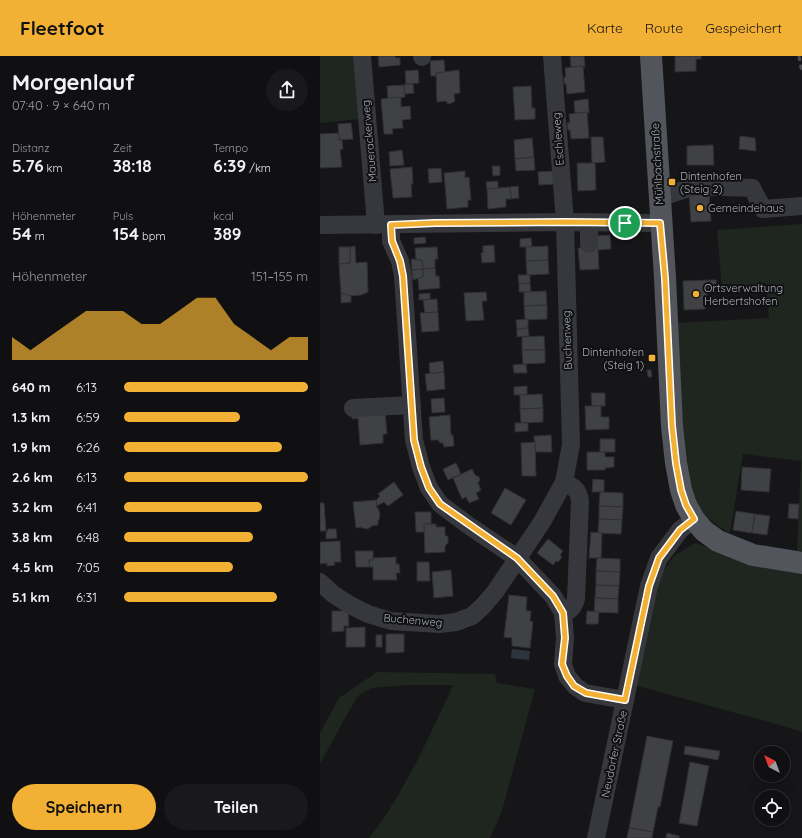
<!DOCTYPE html>
<html lang="de">
<meta charset="utf-8">
<style>
body{margin:0;font-family:Quicksand,sans-serif;background:#19191b;color:#f1f3f6;height:100vh;display:flex;flex-direction:column;font-size:15px;white-space:nowrap}
*{box-sizing:border-box;margin:0}
p{font-size:13px;color:#9c9d9f}
.icon{flex:none;width:22px;height:22px;fill:none;stroke:currentColor;stroke-width:2;stroke-linecap:round;stroke-linejoin:round}
.map{position:relative;flex:1;overflow:hidden}
.side{display:flex;flex-direction:column;background:#101012;width:320px}
.side>*{flex:none}
.needle{width:26px;rotate:319deg}
.tools{position:absolute;left:434px;top:690px;display:grid;gap:8px}
.tools a{display:grid;place-items:center;width:36px;height:36px;border-radius:50%;background:#101012;box-shadow:0 4px 16px #0002,0 0 0 1px #303032;font-size:20px}
.pin{position:absolute;display:grid;place-items:center;width:34px;height:34px;color:#fff;margin:-17px;border:2px solid #fff;border-radius:50%;box-shadow:0 1px 4px #0007}
.round{display:grid;place-items:center;flex:none;width:42px;height:42px;border-radius:21px;background:#19191b}
.summary{display:flex;align-items:center;justify-content:space-between;height:68px;padding:0 12px}
h1{font-size:22px;font-weight:700;line-height:30px}
.stats{display:grid;grid-template-columns:repeat(3,1fr);gap:6px;height:68px;padding:4px 12px}
.stats div{display:grid;align-content:center}
.stats b{font-size:17px;font-weight:700}
.stats small{font-size:11px;font-weight:400}
.stats p{font-size:11px}
.chart{height:112px;padding:8px 12px}
.chart p{display:flex;justify-content:space-between}
.chart svg{width:100%;height:72px;margin-top:4px;fill:#f2b134;opacity:.7}
.primary-button{display:flex;gap:8px;margin-top:auto;padding:8px 12px}
.primary-button a{flex:1;height:46px;border-radius:24px;background:#f2b134;color:#111;font-size:16px;font-weight:700;line-height:46px;text-align:center}
.primary-button a+a{background:#19191b;color:#f1f3f6}
ul{padding:0 12px;list-style:none;font-size:13px}
li{display:grid;grid-template-columns:64px 48px 1fr;align-items:center;height:30px}
li i{height:10px;border-radius:5px;background:#f2b134}
header{display:flex;align-items:center;gap:24px;box-sizing:border-box;height:56px;padding:0 20px;background:#f2b134;color:#111}
header strong{font-size:19px}
nav{display:flex;gap:22px;margin-inline-start:auto;font-size:14px}
main{display:flex;flex:1;min-height:0}
.map>svg:first-child{display:block}
.green{fill:#1e261f}
.water{fill:#2c353c}
.building{fill:#404145;stroke:#303034}
.lines{fill:none;stroke-linecap:round;stroke-linejoin:round}
.minor{stroke:#37383d;stroke-width:18}
.major{stroke:#53555c;stroke-width:22}
.rail{stroke:#4a4c52;stroke-width:3;stroke-dasharray:5 4;stroke-linecap:butt}
.route-casing{stroke:#fff;stroke-width:8}
.route{stroke:#f2b134;stroke-width:5}
.poi-dot{fill:#f2b134;stroke:#111113;stroke-width:1.5}
.labels{text-anchor:middle;dominant-baseline:central;stroke-width:4;stroke-linejoin:round;paint-order:stroke}
.street-label{font-size:11px;fill:#a8adb8;stroke:#111113}
.poi-label{font-size:11px;fill:#a8adb8;stroke:#111113;text-anchor:start}
</style>
<header>
<strong>Fleetfoot</strong>
<nav><a>Karte</a><a>Route</a><a>Gespeichert</a></nav>
</header>
<main>
<section class="side">
<div class="summary"><div><h1>Morgenlauf</h1><p>07:40 · 9 × 640 m</p></div><a class="round"><svg class="icon" aria-label="share" viewBox="0 0 24 24"><path d="M12 15V3M7 8l5-5 5 5M5 13v7h14v-7"/></svg></a></div>
<div class="stats">
<div><p>Distanz</p><b>5.76<small> km</small></b></div>
<div><p>Zeit</p><b>38:18</b></div>
<div><p>Tempo</p><b>6:39<small> /km</small></b></div>
</div>
<div class="stats">
<div><p>Höhenmeter</p><b>54<small> m</small></b></div>
<div><p>Puls</p><b>154<small> bpm</small></b></div>
<div><p>kcal</p><b>389</b></div>
</div>
<div class="chart"><p><span>Höhenmeter</span>151–155 m</p>
<svg viewBox="0 0 160 44" preserveAspectRatio="none"><path d="M0 44V30L10 38L20 30L30 22L40 14L50 14L60 14L70 22L80 22L90 14L100 6L110 6L120 22L130 30L140 38L150 30L160 30V44z"/></svg>
</div>
<ul>
<li><b>640 m</b>6:13<i style="width:100%"></i></li>
<li><b>1.3 km</b>6:59<i style="width:63%"></i></li>
<li><b>1.9 km</b>6:26<i style="width:86%"></i></li>
<li><b>2.6 km</b>6:13<i style="width:100%"></i></li>
<li><b>3.2 km</b>6:41<i style="width:75%"></i></li>
<li><b>3.8 km</b>6:48<i style="width:70%"></i></li>
<li><b>4.5 km</b>7:05<i style="width:59%"></i></li>
<li><b>5.1 km</b>6:31<i style="width:83%"></i></li>
</ul>
<div class="primary-button"><a>Speichern</a><a>Teilen</a></div>
</section>
<div class="map">
<svg width="482" height="782" viewBox="0 0 482 782">
<rect width="100%" height="100%" fill="#161618"/>
<!-- green -->
<g class="green">
<path d="M0,0H35L40,63L0,67Z"/>
<path d="M482,168V495H477L481,405L423,398L410,477C397,470 383,460 376,446C366,426 365,402 363,380C360,343 359,305 357,267L449,262L446,229L402,231L397,174Z"/>
<path d="M375,487L402,496L482,512V676L467,671L314,629L337,525L354,500Z"/>
<path d="M57,616L175,618L177,627L215,633L182,755L170,782H49C85,736 109,681 133,629H86L52,632L38,640L26,660L0,708V677L19,642Z"/>
</g>
<!-- water -->
<path class="water" d="M192,593L210,595L209,604L191,602Z"/>
<!-- building -->
<g class="building">
<path d="M58,0H75L76,2H80V9L59,11Z"/>
<path d="M250,0H264L265,11H251Z"/>
<path d="M355,0H381V3H376V15L355,16Z"/>
<path d="M124,4L125,17H116V20H111L110,5Z"/>
<path d="M263,10L265,36L247,38L246,28H244V21H246L245,12Z"/>
<path d="M98,14L99,27L86,28L85,15Z"/>
<path d="M139,14L140,37L134,38L135,45L132,47L128,48L126,45L117,46L116,17Z"/>
<path d="M86,28H93L94,37L84,38V29Z"/>
<path d="M84,29L85,41L68,43L67,30Z"/>
<path d="M211,30L212,52H215V63L195,64L193,31Z"/>
<path d="M81,41V51L90,50L91,63L82,64L83,72L72,73L73,78H64L61,43Z"/>
<path d="M268,43L269,57H255L254,45Z"/>
<path d="M267,56L269,82L251,83L250,74H248L247,67H250L249,58Z"/>
<path d="M31,67L33,83L19,84L18,68Z"/>
<path d="M19,77V84H22L23,93L20,94L22,111L0,112V78Z"/>
<path d="M420,80L435,82L436,95L419,93Z"/>
<path d="M271,81H283L285,106L272,107Z"/>
<path d="M212,82L214,101L195,103L194,84Z"/>
<path d="M393,89L394,109H367V90Z"/>
<path d="M82,94L84,109L70,110L69,96Z"/>
<path d="M214,101L215,114L196,115L195,103Z"/>
<path d="M257,107H275L276,134L258,135Z"/>
<path d="M172,110H180V119L173,120Z"/>
<path d="M92,111L93,128H91L92,141L73,142L70,113Z"/>
<path d="M121,112L122,126L109,127L108,113Z"/>
<path d="M145,115V122L149,121L151,144H148V151L127,153L124,117Z"/>
<path d="M233,115L234,128L219,129L218,116Z"/>
<path d="M178,125V132L167,133L166,126Z"/>
<path d="M198,130L199,142L191,143L190,131Z"/>
<path d="M190,131L191,143H186V151L168,153L167,133Z"/>
<path d="M389,137L391,165L371,166L369,139Z"/>
<path d="M290,179L291,193L278,194V191H277L276,180Z"/>
<path d="M105,181L106,187L94,188V182Z"/>
<path d="M211,182L212,191H200V183Z"/>
<path d="M174,189L175,206L162,207L161,197H163V190Z"/>
<path d="M35,190L36,207L47,206L48,236L41,239L29,240L21,237L19,208L30,207V191Z"/>
<path d="M228,190V204L206,205V191Z"/>
<path d="M19,191H30V207L19,208Z"/>
<path d="M117,191L118,203H115V212L103,213L102,204L96,205L95,192Z"/>
<path d="M278,191L279,213L260,214L258,192Z"/>
<path d="M91,203L102,204L103,213L92,214Z"/>
<path d="M228,204L229,218L207,219L206,205Z"/>
<path d="M115,212L116,220H119L120,232L99,234L98,222L103,221V213Z"/>
<path d="M103,213V221L93,224L92,214Z"/>
<path d="M198,219H210V227L199,228Z"/>
<path d="M390,224L391,233H387V243H384L385,253L364,254L363,225Z"/>
<path d="M390,224H396L397,236H391Z"/>
<path d="M210,227L211,236H199V228Z"/>
<path d="M226,235L227,249L204,250V236Z"/>
<path d="M166,236L167,245H162L164,264L146,265L144,237Z"/>
<path d="M21,237L31,240V246L21,247Z"/>
<path d="M110,237V243L99,244V238Z"/>
<path d="M117,243L118,256L105,257L103,244Z"/>
<path d="M227,249V263L205,264L204,250Z"/>
<path d="M118,256L119,275L102,276L100,257Z"/>
<path d="M208,263V272L197,273L196,264Z"/>
<path d="M208,272L209,280L197,281V273Z"/>
<path d="M224,280L225,294H202V281Z"/>
<path d="M202,294H225V307L203,308Z"/>
<path d="M123,305L124,316L110,318L109,307Z"/>
<path d="M206,308L207,317H194L193,309Z"/>
<path d="M327,314H331L332,321H328Z"/>
<path d="M124,316L125,333L107,335L105,318Z"/>
<path d="M207,330V339H194V331Z"/>
<path d="M271,337H285V350H272Z"/>
<path d="M222,338L223,352L200,353V339Z"/>
<path d="M124,342L125,356L112,357L111,343Z"/>
<path d="M265,350H281V361H289V373L266,374Z"/>
<path d="M223,352V366L201,367L200,353Z"/>
<path d="M32,355L65,356L67,378H63V387L40,389L38,362L32,363Z"/>
<path d="M130,359L131,379H133L134,390L124,391L123,387H120L118,384H111L109,361Z"/>
<path d="M195,367H208V375L195,376Z"/>
<path d="M231,379L232,396H215L214,380Z"/>
<rect x="280" y="383" width="15" height="13"/>
<path d="M215,386L216,420H202L201,387Z"/>
<path d="M267,396H285V401H294V411L285,412V414H267Z"/>
<path d="M136,407L141,418L128,424L123,413Z"/>
<path d="M422,411L451,413L449,436L421,434Z"/>
<path d="M152,413L155,419L159,421L160,424L158,427L161,434L156,437L159,443L149,447L146,441L142,443L133,422Z"/>
<path d="M273,423L284,424V436H272Z"/>
<path d="M74,426L83,439L68,450L64,446L57,450L56,444L60,440L58,438Z"/>
<path d="M185,432L206,444L191,469L171,457Z"/>
<path d="M280,436L303,437V451L279,450Z"/>
<path d="M56,444L57,452H58L60,458L59,464H58V469L51,470V471L47,473L42,472V471L36,472L33,446Z"/>
<path d="M0,447H4L6,475H0Z"/>
<path d="M469,448H479L478,463L468,462Z"/>
<path d="M279,450L303,451L302,464L279,463Z"/>
<path d="M416,455L435,458L432,477L413,474Z"/>
<path d="M95,456H111V468H104L105,476H96Z"/>
<path d="M435,458L450,460L447,479L432,477Z"/>
<path d="M279,463L302,464L301,478L278,477Z"/>
<path d="M104,468H116V471H125V479L128,481V487L125,490V496L105,497Z"/>
<path d="M8,473H16L17,482L6,483V478Z"/>
<path d="M271,476L282,477L281,502H269Z"/>
<path d="M228,483L243,495L240,499L242,501L238,506L236,505L233,509L217,497Z"/>
<path d="M20,485L21,506H14L15,509L7,510V507L0,508V486Z"/>
<path d="M35,495H53V504H49L50,511H36Z"/>
<path d="M76,501V508H79L80,517H76L77,524H53V511H50L49,504H53V502Z"/>
<path d="M277,502L300,503V516L276,515Z"/>
<path d="M97,506H109L110,525H97Z"/>
<path d="M131,514L133,540L114,542L112,516Z"/>
<path d="M276,515L300,516L299,530L276,529Z"/>
<path d="M276,529L299,530L298,543L275,542Z"/>
<path d="M189,539L207,541L206,555H211L210,565L213,566L210,592L192,590V582L184,581Z"/>
<path d="M275,542L298,543V557L274,556Z"/>
<path d="M12,555H28L29,570H24V575L12,576Z"/>
<path d="M267,555L279,556L278,568H266Z"/>
<path d="M45,571V591H26V572Z"/>
<path d="M66,578H84V596L66,597Z"/>
<rect x="56" y="579" width="6" height="12"/>
<path d="M327,680L353,685L340,751H338L333,776L309,772Z"/>
<path d="M365,690L400,695L398,704L364,698Z"/>
<path d="M370,706L389,710L377,770L359,767Z"/>
<path d="M309,772L333,776L332,782H307Z"/>
<path d="M347,777L359,780V782H346Z"/>
</g>
<g class="lines">
<!-- minor -->
<g class="minor">
<path d="M42,0L56,169"/>
<path d="M102,0V1"/>
<path d="M339,142L375,130L432,132L443,153L482,150"/>
<path d="M269,166V188"/>
<path d="M0,169L245,166L341,167"/>
<path d="M71,169V185L80,205L83,220L94,384L101,411L109,432L120,448L148,469L197,502L233,540L243,557L245,582L243,608L247,620L255,630L265,637L305,644"/>
<path d="M33,352L92,349"/>
<path d="M0,526L13,538L30,549L48,558L71,565L120,568L136,566L152,560L163,550L175,536L222,466L244,426L251,389L245,166L232,0"/>
<path d="M243,557C251,555 254,550 256,543L260,446C259,434 255,432 244,426"/>
<path d="M276,782L329,530L339,502L360,474L374,463"/>
</g>
<!-- major -->
<path class="major" d="M331,0L345,222L352,370L356,407L361,434L366,449L374,463L384,475L398,485L433,499L482,507"/>
<!-- rail -->
<path class="rail" d="M479,0L482,17"/>
</g>
<g class="lines">
<defs>
<path id="route" d="M245,166L340,167L345,222L352,370L356,407L361,434L366,449L374,463L360,474L339,502L329,530L305,644L266,637L254,630L247,620L242,608L245,582L243,557L233,540L197,502L120,448L109,432L101,411L94,384L83,220L80,205L72,185L71,169L115,167Z"/>
</defs>
<!-- route casing -->
<use href="#route" class="route-casing"/>
<!-- route -->
<use href="#route" class="route"/>
</g>
<!-- markers -->
<g class="poi-dot">
<rect x="348" y="122" width="8" height="8" rx="2"/>
<circle cx="380" cy="152" r="4"/>
<circle cx="376" cy="238" r="4"/>
<rect x="328" y="298" width="8" height="8" rx="2"/>
</g>
<g class="labels">
<!-- street labels -->
<g class="street-label">
<text transform="translate(238 83) rotate(-94)">Eschleweg</text>
<text transform="translate(49 85) rotate(-95)">Mauerackerweg</text>
<text transform="translate(337 108) rotate(-93)">Mühlbachstraße</text>
<text transform="translate(247 284) rotate(-92)">Buchenweg</text>
<text transform="translate(93 564) rotate(5)">Buchenweg</text>
<text transform="translate(294 698) rotate(-78)">Neudorfer Straße</text>
</g>
<!-- poi labels -->
<g class="poi-label">
<text x="360" y="120">Dintenhofen<tspan x="360" dy="13">(Steig 2)</tspan></text>
<text x="388" y="152">Gemeindehaus</text>
<text x="384" y="232">Ortsverwaltung<tspan x="384" dy="13">Herbertshofen</tspan></text>
<text x="324" y="296" text-anchor="end">Dintenhofen<tspan x="324" dy="13">(Steig 1)</tspan></text>
</g>
</g>
</svg>
<div class="tools">
<a><svg class="needle" viewBox="-14 -14 28 28"><path d="M0-13l5 13h-10z" fill="#e53935"/><path d="M0 13l5-13h-10z" fill="#9c9d9f"/></svg></a>
<a><svg class="icon" aria-label="locate" viewBox="0 0 24 24"><circle cx="12" cy="12" r="6"/><path d="M12 2v4M12 18v4M2 12h4M18 12h4"/></svg></a>
</div>
<div class="pin" style="left:305px;top:167px;background:#1e9e55"><svg class="icon" aria-label="arrive" viewBox="0 0 24 24"><path d="M6 21V4h12l-3 4 3 4H6"/></svg></div>
</div>
</main>
